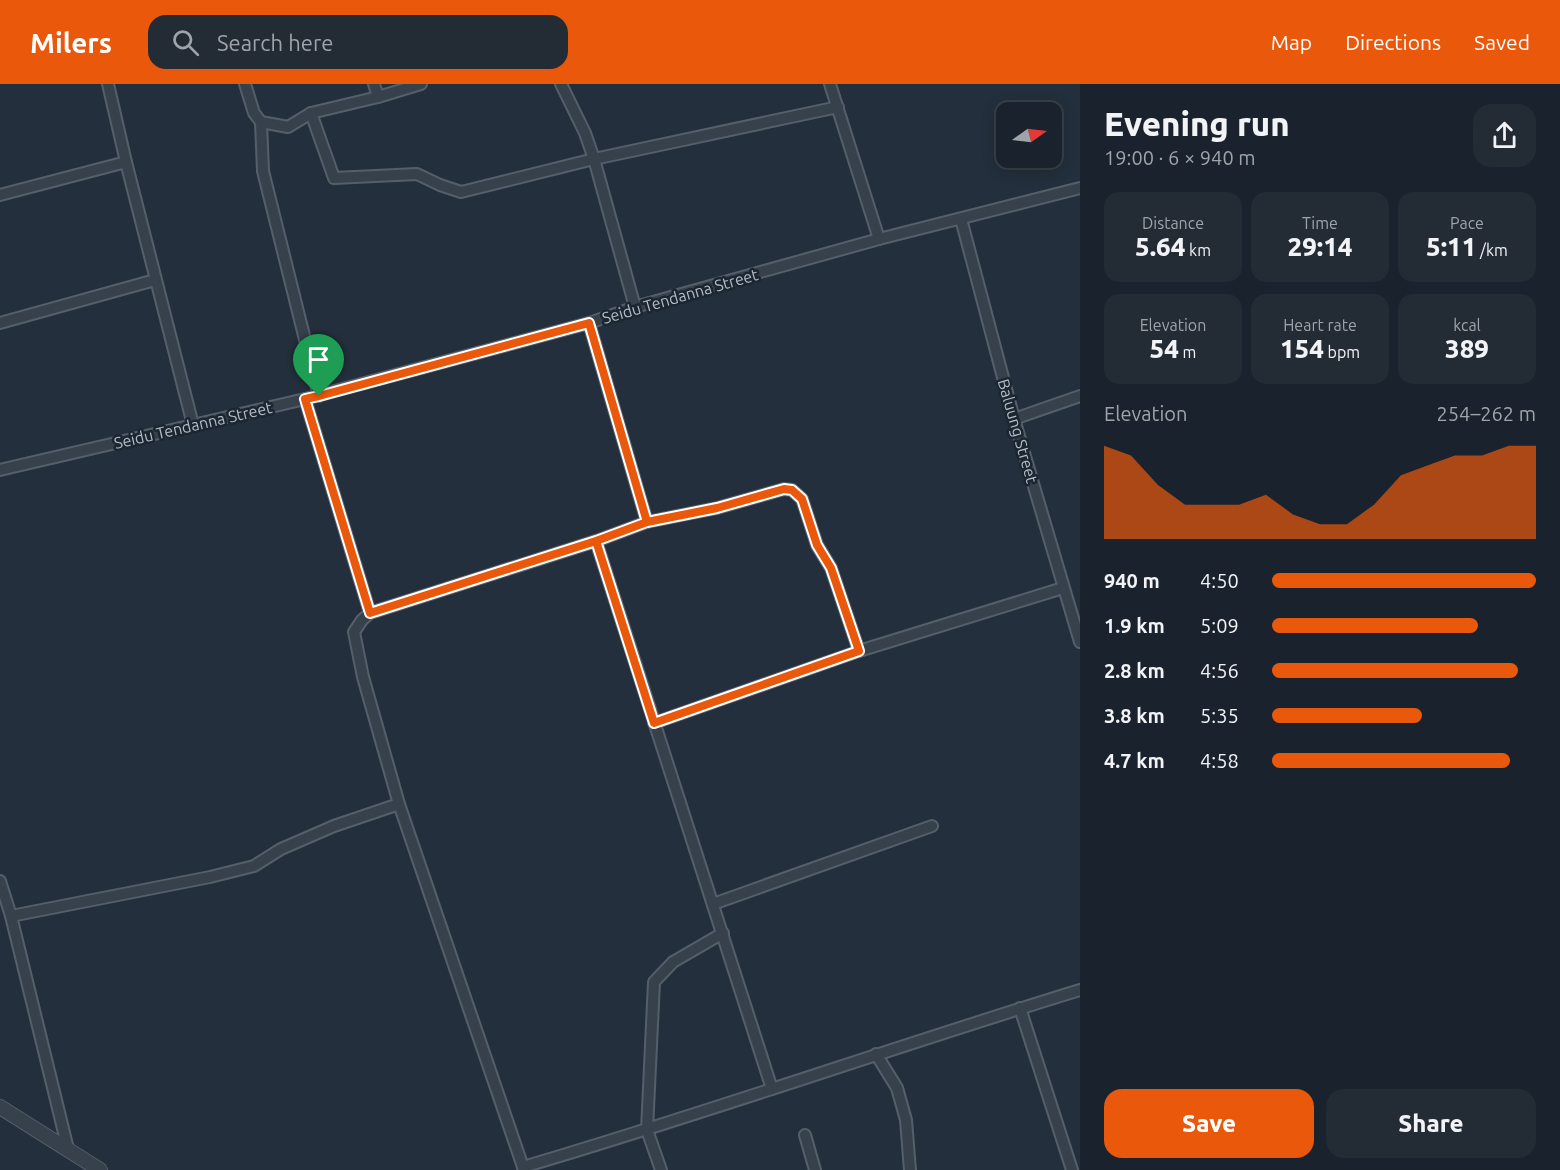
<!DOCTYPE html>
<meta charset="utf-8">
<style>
body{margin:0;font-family:Ubuntu,sans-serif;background:#232b35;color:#f1f3f6;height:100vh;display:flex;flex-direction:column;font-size:22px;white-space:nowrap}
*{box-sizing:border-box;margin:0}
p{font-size:20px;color:#9fa4aa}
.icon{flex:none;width:33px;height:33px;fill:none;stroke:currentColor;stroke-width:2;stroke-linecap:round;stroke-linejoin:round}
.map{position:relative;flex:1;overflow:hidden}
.drawer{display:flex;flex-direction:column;background:#1a232d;width:480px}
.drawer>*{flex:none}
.needle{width:39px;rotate:76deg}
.tools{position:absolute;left:996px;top:18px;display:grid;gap:12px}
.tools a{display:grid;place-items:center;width:66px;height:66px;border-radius:12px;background:#1a232d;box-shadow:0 3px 15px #0003,0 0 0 2px #384049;font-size:30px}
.pin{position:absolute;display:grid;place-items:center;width:51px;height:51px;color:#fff;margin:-62px -26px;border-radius:50% 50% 50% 0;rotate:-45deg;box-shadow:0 0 6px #0007}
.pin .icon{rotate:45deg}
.round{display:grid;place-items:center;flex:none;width:63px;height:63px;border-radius:18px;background:#232b35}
.headline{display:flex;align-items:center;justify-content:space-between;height:102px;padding:0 24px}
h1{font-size:33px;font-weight:800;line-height:45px}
.metrics{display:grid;grid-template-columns:repeat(3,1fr);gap:9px;height:102px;padding:6px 24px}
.metrics div{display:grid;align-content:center;border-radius:15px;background:#232b35;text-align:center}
.metrics b{font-size:26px;font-weight:800}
.metrics small{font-size:16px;font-weight:400}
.metrics p{font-size:16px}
.chart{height:168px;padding:12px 24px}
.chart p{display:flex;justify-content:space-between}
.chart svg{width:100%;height:108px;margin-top:6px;fill:#ea580c;opacity:.7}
.cta{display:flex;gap:12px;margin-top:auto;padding:12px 24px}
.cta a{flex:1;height:69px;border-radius:18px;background:#ea580c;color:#fff;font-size:24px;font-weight:800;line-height:69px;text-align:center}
.cta a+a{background:#232b35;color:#f1f3f6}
ul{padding:0 24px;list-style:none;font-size:20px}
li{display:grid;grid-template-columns:96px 72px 1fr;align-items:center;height:45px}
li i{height:15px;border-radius:8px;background:#ea580c}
header{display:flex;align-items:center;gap:36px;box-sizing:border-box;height:84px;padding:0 30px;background:#ea580c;color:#fff}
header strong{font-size:28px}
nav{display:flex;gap:33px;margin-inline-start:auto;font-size:21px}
.search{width:420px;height:54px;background:#232b35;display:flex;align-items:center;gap:15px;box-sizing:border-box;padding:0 21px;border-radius:18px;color:#9fa4aa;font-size:22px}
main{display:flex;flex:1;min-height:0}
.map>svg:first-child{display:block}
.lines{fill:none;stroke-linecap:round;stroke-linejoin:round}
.minor-casing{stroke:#555f6a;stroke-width:14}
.tertiary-casing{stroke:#555f6a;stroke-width:16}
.minor{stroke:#37414c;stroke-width:10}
.tertiary{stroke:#37414c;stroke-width:14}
.route-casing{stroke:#fff;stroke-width:12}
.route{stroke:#ea580c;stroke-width:8}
.labels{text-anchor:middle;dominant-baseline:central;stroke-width:5;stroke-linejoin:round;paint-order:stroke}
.street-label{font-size:16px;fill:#b2bcc7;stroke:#1c2631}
</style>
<header>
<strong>Milers</strong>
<div class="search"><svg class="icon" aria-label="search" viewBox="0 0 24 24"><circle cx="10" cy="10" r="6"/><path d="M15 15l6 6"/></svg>Search here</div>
<nav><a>Map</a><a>Directions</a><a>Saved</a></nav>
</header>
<main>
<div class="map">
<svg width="1080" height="1086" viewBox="0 0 1080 1086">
<rect width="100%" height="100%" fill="#232f3c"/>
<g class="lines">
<defs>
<g id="minor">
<path d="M108,0L126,78L193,341"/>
<path d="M245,0L254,29L261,38L288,43L311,29L378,13L421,0"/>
<path d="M374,0L378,13"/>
<path d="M561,0L585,49L594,75L635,223"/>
<path d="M830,0L879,155"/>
<path d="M311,29L334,94L417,90L440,101L461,108L594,75L838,23"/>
<path d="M261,38L263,87L319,312"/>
<path d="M0,111L126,78"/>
<path d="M961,135L1014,335L1080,558"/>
<path d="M0,239L155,196"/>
<path d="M589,239L647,438"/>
<path d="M305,315L370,529"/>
<path d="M1014,335L1080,312"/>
<path d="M0,386L305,315L589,239L635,223L879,155L1080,104"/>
<path d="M596,457L772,1005"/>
<path d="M654,639L859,567L1063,504"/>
<path d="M0,797L11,832L68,1065"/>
<path d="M713,820L932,742"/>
<path d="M11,832L210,793L254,782L281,765L334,742L399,720"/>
<path d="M1020,924L1072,1086"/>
<path d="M876,970L897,1004L906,1036L910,1086"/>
<path d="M805,1051L815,1086"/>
<path d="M523,1083C710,1028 894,963 1080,906"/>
<path d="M524,1086L399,720L363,593L354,548L362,536L370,529L596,457L647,438L717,424L784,405L792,406L802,415L817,461L831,484L859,567"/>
<path d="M661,1086L647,1046L654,898L673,878L723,849"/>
</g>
<path id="tertiary" d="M0,1023L100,1086"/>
</defs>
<!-- minor casing -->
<use href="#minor" class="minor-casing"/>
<!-- tertiary casing -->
<use href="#tertiary" class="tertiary-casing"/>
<!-- minor -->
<use href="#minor" class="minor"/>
<!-- tertiary -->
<use href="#tertiary" class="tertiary"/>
</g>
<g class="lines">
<defs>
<path id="route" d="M319,312L305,315L370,529L596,457L647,438L717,424L784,405L792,406L802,415L817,461L831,484L859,567L654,639L596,457L647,438L589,239L319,312"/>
</defs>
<!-- route casing -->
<use href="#route" class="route-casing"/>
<!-- route -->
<use href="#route" class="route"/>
</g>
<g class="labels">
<!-- street labels -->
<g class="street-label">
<text transform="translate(680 212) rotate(-16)">Seidu Tendanna Street</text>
<text transform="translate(193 341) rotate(-13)">Seidu Tendanna Street</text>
<text transform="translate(1018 347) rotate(74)">Baluung Street</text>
</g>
</g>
</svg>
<div class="tools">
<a><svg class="needle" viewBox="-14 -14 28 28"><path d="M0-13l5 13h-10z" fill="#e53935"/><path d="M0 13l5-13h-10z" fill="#9fa4aa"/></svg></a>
</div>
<div class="pin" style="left:319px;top:312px;background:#1e9e55"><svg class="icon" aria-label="arrive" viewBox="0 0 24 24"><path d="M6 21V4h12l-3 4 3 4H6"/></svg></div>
</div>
<section class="drawer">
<div class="headline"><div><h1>Evening run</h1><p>19:00 · 6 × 940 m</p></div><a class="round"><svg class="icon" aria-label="share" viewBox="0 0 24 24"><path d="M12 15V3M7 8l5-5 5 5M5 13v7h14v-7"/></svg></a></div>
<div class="metrics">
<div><p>Distance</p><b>5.64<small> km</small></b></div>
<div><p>Time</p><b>29:14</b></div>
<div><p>Pace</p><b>5:11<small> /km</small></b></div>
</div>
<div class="metrics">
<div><p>Elevation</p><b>54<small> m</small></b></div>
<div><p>Heart rate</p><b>154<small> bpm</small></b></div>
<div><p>kcal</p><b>389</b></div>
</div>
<div class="chart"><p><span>Elevation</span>254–262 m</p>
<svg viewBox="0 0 160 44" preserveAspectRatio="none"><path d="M0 44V6L10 10L20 22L30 30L40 30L50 30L60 26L70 34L80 38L90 38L100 30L110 18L120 14L130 10L140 10L150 6L160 6V44z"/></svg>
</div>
<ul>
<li><b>940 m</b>4:50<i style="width:100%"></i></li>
<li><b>1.9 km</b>5:09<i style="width:78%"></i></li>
<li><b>2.8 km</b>4:56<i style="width:93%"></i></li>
<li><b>3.8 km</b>5:35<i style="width:57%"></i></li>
<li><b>4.7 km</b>4:58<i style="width:90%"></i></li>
</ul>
<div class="cta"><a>Save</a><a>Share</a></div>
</section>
</main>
